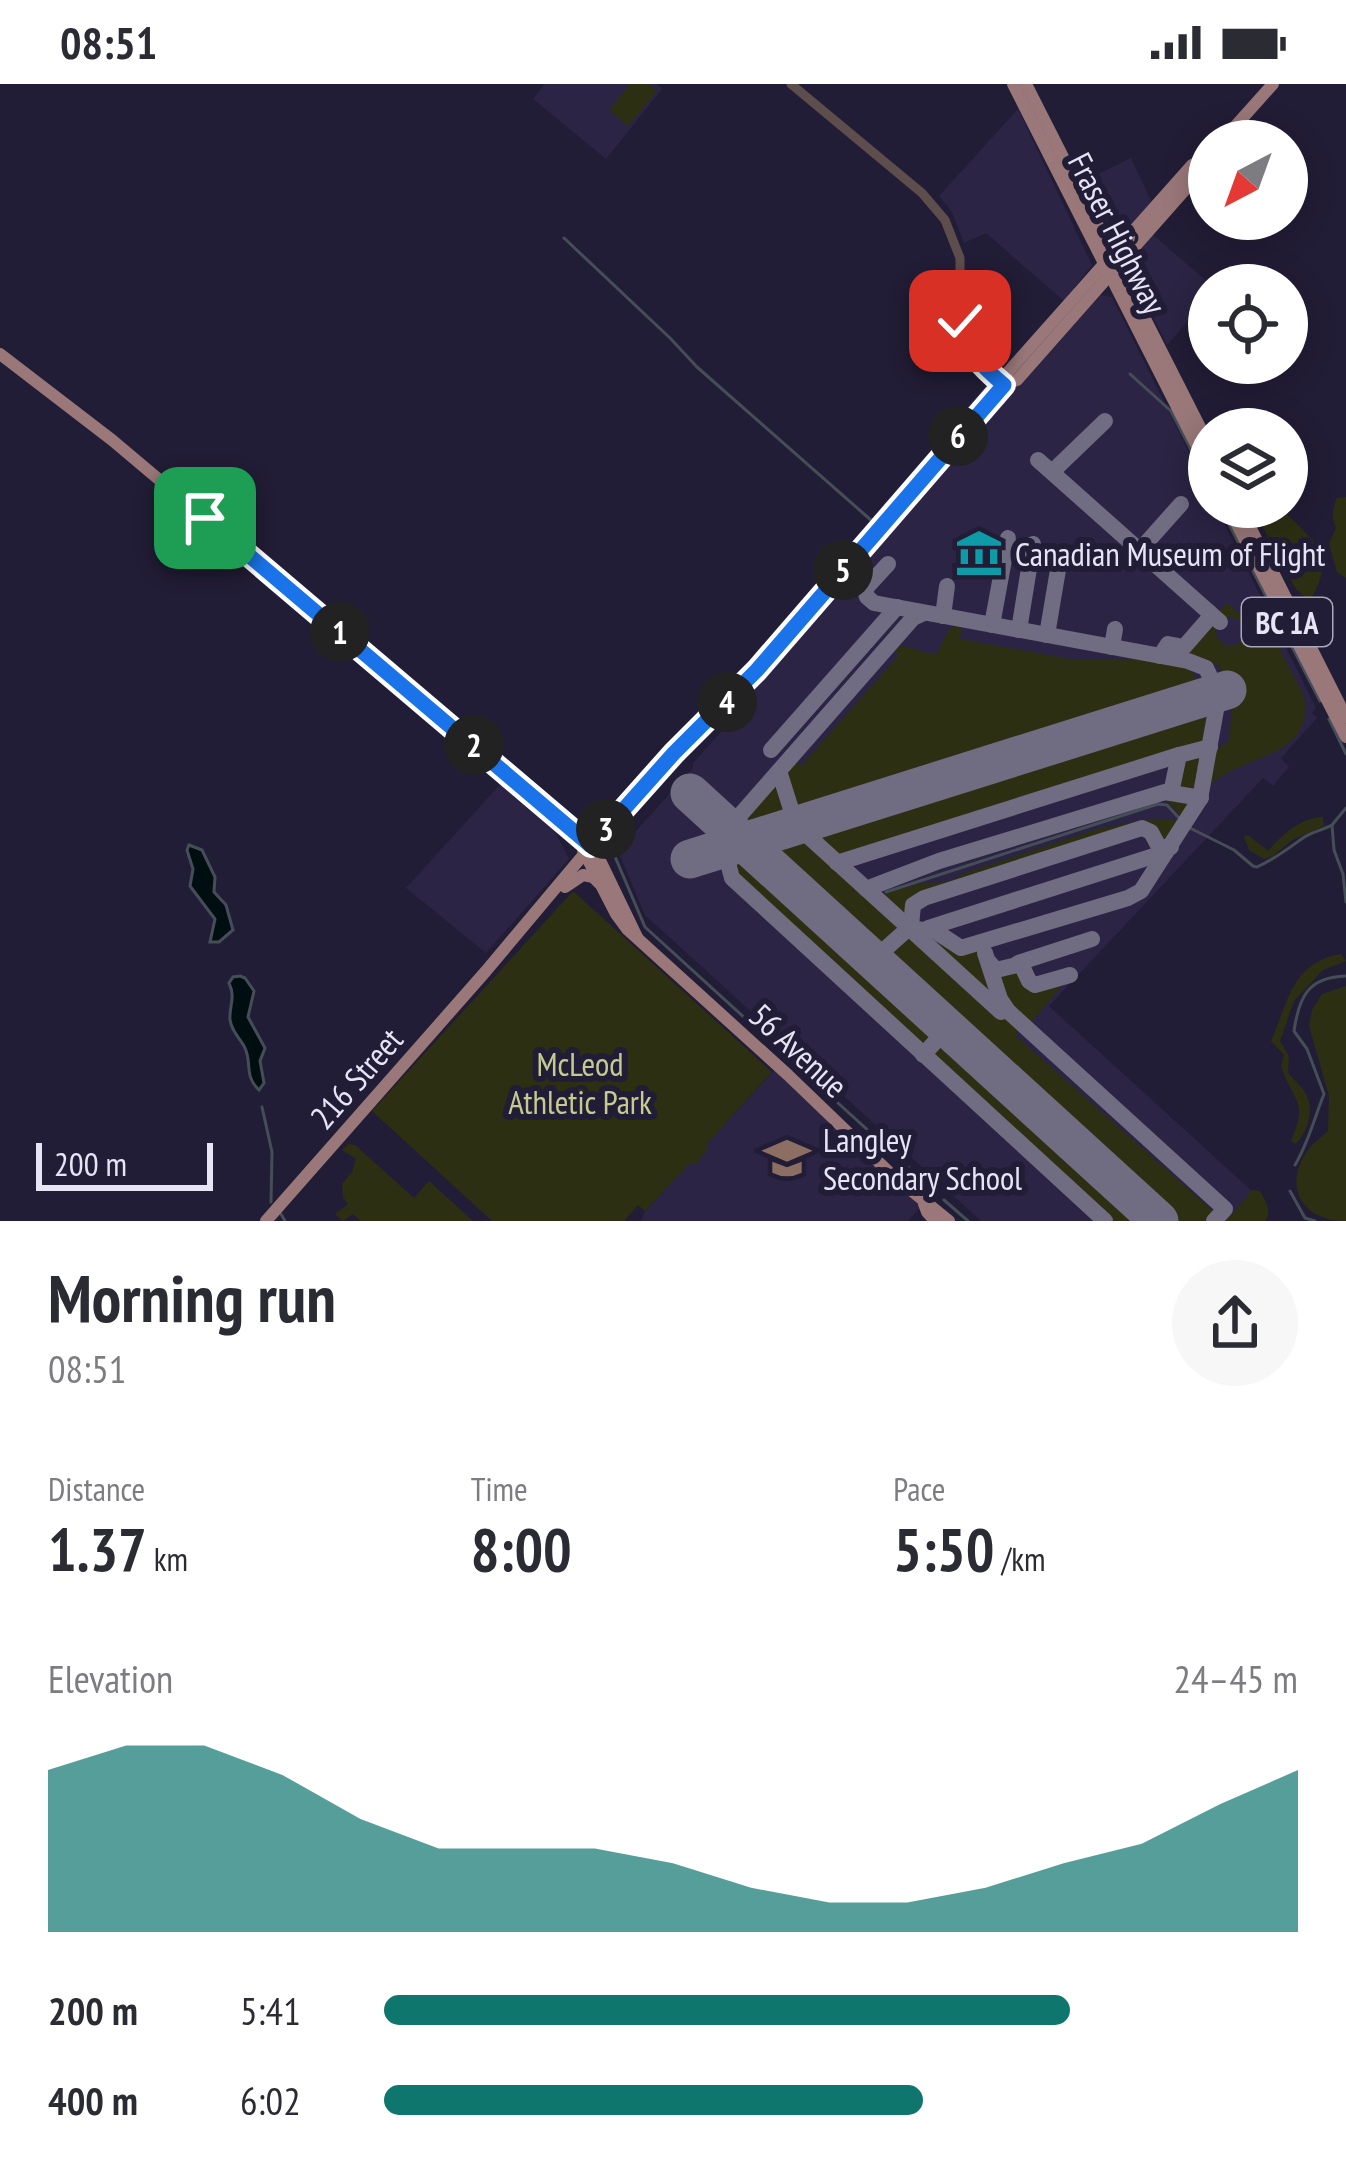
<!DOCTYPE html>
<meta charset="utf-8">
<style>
body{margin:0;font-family:"PT Sans Narrow",sans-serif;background:#f7f7f7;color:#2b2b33;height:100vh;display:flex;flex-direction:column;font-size:45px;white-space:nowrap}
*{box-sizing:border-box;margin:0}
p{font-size:39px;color:#7c7c81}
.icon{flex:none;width:66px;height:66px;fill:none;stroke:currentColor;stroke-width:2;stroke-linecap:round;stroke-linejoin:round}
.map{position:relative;height:1137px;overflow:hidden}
.details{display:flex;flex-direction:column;background:#fff;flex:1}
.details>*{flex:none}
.needle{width:78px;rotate:221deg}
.controls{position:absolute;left:1188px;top:36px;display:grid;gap:24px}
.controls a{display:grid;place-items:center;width:120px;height:120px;border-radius:50%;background:#fff;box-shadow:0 6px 30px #0003;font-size:60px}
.scale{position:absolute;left:36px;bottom:30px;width:177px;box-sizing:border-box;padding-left:12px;border:6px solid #e6e4f5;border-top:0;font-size:33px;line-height:42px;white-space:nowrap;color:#e6e4f5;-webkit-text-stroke:9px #221d36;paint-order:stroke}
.pin{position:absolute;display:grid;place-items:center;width:102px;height:102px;color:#fff;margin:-51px;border-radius:24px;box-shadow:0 6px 18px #0006}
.km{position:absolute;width:60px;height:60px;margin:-30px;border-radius:50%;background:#222;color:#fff;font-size:33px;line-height:60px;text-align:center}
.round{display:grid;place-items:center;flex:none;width:126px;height:126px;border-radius:63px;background:#f7f7f7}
.headline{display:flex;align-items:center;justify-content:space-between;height:204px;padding:0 48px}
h1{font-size:66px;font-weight:700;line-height:90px}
.stats{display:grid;grid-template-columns:repeat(3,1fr);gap:18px;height:204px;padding:12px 48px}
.stats div{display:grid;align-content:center}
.stats b{font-size:60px;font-weight:700}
.stats small{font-size:33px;font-weight:400}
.stats p{font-size:33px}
.chart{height:336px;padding:24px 48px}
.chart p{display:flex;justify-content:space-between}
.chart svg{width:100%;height:216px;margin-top:12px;fill:#0f766e;opacity:.7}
ul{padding:0 48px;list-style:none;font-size:39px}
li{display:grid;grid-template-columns:192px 144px 1fr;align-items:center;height:90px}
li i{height:30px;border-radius:15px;background:#0f766e}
.status{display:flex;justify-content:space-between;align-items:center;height:84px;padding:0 60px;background:#fff;direction:ltr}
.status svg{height:33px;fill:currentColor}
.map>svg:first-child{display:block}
.built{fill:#2b2444}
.green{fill:#2d2f13}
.water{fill:#000e12;stroke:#454e56;stroke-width:3}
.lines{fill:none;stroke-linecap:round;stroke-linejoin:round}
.stream{stroke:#454e56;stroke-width:3}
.taxiway{stroke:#706c82;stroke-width:16}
.runway{stroke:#706c82;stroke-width:39}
.minor{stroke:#5e4d4d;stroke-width:9}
.major{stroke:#9a7879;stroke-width:12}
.route-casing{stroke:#fff;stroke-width:24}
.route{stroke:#1a73e8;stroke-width:15}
.labels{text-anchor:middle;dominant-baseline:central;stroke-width:12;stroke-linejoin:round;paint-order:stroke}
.shield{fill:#221d36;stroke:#aba8bc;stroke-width:3}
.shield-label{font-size:30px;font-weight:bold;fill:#e6e4f5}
.street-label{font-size:33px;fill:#e6e4f5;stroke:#221d36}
.poi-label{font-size:33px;fill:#e6e4f5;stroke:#221d36;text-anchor:start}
.park-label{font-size:33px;fill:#c5cb8f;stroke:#221d36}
</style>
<div class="status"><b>08:51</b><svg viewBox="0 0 49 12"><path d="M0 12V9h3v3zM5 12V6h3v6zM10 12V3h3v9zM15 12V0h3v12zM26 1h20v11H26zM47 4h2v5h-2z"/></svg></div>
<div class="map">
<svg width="1346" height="1137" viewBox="0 0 1346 1137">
<rect width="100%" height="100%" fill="#221d36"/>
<!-- built -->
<g class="built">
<path d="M545,0H657L662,5L606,75L533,15Z"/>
<path d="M1018,25L1092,181L1064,217L986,149L964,159L952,128L939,112Z"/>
<path d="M1131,74L1152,119L1123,151H1117L1112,149L1084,97Z"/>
<path d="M1152,150L1211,201H1209V213L1167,261L1131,187L1130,174Z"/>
<path d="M1100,211L1112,213L1209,409V423H1216L1316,624L1312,629L1317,634L1281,674L1289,683L1273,702L1263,694L1049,922L1254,1109L1255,1137H981L645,831L618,767L693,684V679L745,621L764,588L934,393Z"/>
<path d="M505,695L546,730L569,775L486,869L406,804Z"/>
<path d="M778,982L926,1117L908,1137H641L645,1127Z"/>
</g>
<!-- green -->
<g class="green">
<path d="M630,0H648L657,7L628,42L609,26Z"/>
<path d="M1346,413V494L1337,488L1329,460L1336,444C1331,432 1332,426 1337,414Z"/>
<path d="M1252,423H1280C1312,457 1340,470 1309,517L1296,505Z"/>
<path d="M1227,519L1240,530L1257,521L1304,612C1315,677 1239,670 1209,702L1213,668L1229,657L1232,623L1219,581L1185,573L1184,568L1213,537L1217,541L1216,551L1223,560L1232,562L1242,557L1245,547L1240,536L1229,533L1222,536L1216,531Z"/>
<path d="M956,541L962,542L960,555L1076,576L1145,575L1186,582L1194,590L1197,599L1193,607L797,731L783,689L794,677L801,682L899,571L893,565C907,556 920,572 937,569L948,547Z"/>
<path d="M1198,626L1208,631C1211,639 1211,655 1204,661L838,775L809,747Z"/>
<path d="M1204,668L1207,669L1199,708L1191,711L1182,709L1178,703L1183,675Z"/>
<path d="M778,695L789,734L746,747L739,739Z"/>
<path d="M1173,713L1192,721L1172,756L1166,761L1159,759L1152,746L1143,742L920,813L911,821L907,838L877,811C893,809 909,801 925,799C940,798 950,800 962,790L1097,745L1149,735H1171L1178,737L1180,735L1178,728L1165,716Z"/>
<path d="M1323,733L1324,742L1292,756L1273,772L1264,775L1249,766L1244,752L1248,751L1268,767C1283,750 1300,734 1323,733Z"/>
<path d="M801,750L901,843L900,847L879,866L875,865L763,762Z"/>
<path d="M740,769L930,943L931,954L926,958H914L736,797L732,772Z"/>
<path d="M573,807L772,988L706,1061L708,1065L695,1081L691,1078L645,1127L638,1121L624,1137H492L372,1027Z"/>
<path d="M927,849L958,868L979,866L999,921L1021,942L1015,951L1215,1129L1208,1137H1174L885,873L906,852Z"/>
<path d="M1341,870L1346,877L1323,886L1294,917L1280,957L1289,972L1288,988C1293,996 1303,1003 1307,1012C1314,1028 1307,1048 1296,1060L1291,1057C1309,1016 1293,1018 1281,982L1284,971L1271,957C1289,917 1291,879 1341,870Z"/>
<path d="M1021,883L1028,900L1035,906L1065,898L1028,942L1004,918L994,891Z"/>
<path d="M1346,902V1137C1298,1137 1281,1097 1312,1061C1317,1056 1323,1052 1328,1047L1329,1012L1309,942L1312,926L1322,910Z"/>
<path d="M947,958L1143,1137H1110L934,977L933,964L937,960Z"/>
<path d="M348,1060L355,1061L414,1114L429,1097L473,1137H361L353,1130L343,1137L335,1130L348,1120L343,1113L342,1100L352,1088L356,1075L342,1066Z"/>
<path d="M1252,1106L1260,1107C1265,1116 1273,1128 1265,1137H1221L1235,1127Z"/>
</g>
<!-- water -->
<g class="water">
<path d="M189,761L202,766L215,793L214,808L226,821L233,846L219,858H210L215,835L190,802L193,785L187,766Z"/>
<path d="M240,892L245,894L254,907L248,933L265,964L260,977L264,999L259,1006C243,991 253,978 244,962C239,953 232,948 230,936C229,921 236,914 229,899L233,893Z"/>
</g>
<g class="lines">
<!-- stream -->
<g class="stream">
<path d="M564,154L670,254L697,283L872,437L991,299"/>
<path d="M1130,290L1171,327L1209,401"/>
<path d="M1220,423L1320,617"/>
<path d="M1329,635L1346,670"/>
<path d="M1346,724L1332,741L1334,766L1343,790L1346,818"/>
<path d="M1190,744L1234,766L1253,782L1257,783C1275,775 1289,764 1303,754C1311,748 1323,746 1332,741"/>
<path d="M613,768L645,843L928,1101"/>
<path d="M886,808L1158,720L1167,721L1179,734"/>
<path d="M262,1023L272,1068L271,1118"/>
<path d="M1295,1081C1309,1057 1314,1035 1324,1010L1307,965L1294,947C1299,913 1308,893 1346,892"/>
<path d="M1290,1107L1305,1134L1315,1137"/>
<path d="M944,1116L968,1137"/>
<path d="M281,1130L285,1137"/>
</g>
<!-- taxiway -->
<g class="taxiway">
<path d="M1038,376L1220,538"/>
<path d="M1052,388L1105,337"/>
<path d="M1140,466L1181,420"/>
<path d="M924,529L913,534L727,746L724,764L732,794L1105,1137"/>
<path d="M943,532L947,502"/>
<path d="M992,541L1008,454"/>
<path d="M1019,546L1033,460"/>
<path d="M1047,551L1061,468"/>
<path d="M1112,563L1115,545"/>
<path d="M1160,572L1168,560L1184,563L1211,532L1209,528"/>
<path d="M771,666L897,523"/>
<path d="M779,687L796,741L906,841L915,845L935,847L961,864L1128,814L1141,807L1200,715L1216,626L1211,615L1202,614L1210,609L1213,599L1206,584L1188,577L874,519L867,513L865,505L888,480"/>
<path d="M1171,709L1179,671"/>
<path d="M837,779L1179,671L1210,663"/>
<path d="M866,805L939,777L1165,708L1201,714"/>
<path d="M909,844L1001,928"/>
<path d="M928,844L1166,768"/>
<path d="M985,869L1000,915L1008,927L1225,1125L1214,1137"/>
<path d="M873,876L911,842L913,821L924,814L1142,744L1151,748L1159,763H1171"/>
<path d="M989,878L996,886L1021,880L1029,897L1035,901L1070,891"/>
<path d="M1018,879L1092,855"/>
<path d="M923,971L948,944"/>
</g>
<!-- runway -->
<g class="runway">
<path d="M690,709L1159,1137"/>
<path d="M690,775L1227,606"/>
</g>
<!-- minor -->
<path class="minor" d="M791,0L922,109L945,136L960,174V237L968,263L978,278L1004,301"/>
<!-- major -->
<g class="major">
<path d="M1013,0L1209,386"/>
<path d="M1026,0L1209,361"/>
<path d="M1222,57L1273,0"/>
<path d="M0,270L112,356L579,749L596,768L637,853"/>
<path d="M1004,301L1017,296L1199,90L1209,71"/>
<path d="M1228,423L1346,653"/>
<path d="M1240,423L1346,633"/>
<path d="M583,766L616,830L627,845L788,991L891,1090L949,1137"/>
<path d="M565,803L583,791L593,793L599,799"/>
<path d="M924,1120L927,1128L935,1137"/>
<path d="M266,1137L486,887L585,769L675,669L757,586L1004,301L1008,288L1192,81L1207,73"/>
</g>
</g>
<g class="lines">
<defs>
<path id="route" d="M205,434L591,762L674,669L757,586L1004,301C979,280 969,269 960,237"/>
</defs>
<!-- route casing -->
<use href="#route" class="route-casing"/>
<!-- route -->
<use href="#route" class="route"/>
</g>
<!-- icons -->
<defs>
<symbol id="museum-bare" viewBox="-9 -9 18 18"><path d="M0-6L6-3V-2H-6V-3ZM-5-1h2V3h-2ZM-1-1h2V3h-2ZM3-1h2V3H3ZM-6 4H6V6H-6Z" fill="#0f9aa8" stroke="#221d36" stroke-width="2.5" paint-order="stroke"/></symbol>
<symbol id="school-bare" viewBox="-9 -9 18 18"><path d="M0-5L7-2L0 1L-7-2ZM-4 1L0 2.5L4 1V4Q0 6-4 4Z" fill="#8d6e63" stroke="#221d36" stroke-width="2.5" paint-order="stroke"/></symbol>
</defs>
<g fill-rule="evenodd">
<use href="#museum-bare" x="946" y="436" width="66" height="66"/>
<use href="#school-bare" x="754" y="1041" width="66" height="66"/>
</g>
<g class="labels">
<!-- shield labels -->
<rect class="shield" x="1242" y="514" width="90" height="48" rx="9"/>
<g class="shield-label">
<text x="1287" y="538">BC 1A</text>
</g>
<!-- street labels -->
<g class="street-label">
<text transform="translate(1118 149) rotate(63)">Fraser Highway</text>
<text transform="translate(799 966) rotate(43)">56 Avenue</text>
<text transform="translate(356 994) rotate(-49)">216 Street</text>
</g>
<!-- poi labels -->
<g class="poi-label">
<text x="1015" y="469">Canadian Museum of Flight</text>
<text x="823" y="1055">Langley<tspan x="823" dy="38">Secondary School</tspan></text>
</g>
<!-- park labels -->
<g class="park-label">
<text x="580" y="979">McLeod<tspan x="580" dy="38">Athletic Park</tspan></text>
</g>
</g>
</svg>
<div class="controls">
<a><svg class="needle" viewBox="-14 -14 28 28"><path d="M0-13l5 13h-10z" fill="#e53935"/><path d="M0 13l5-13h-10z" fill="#7c7c81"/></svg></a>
<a><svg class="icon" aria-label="locate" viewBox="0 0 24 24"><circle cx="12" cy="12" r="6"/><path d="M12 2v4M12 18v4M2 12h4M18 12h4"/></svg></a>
<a><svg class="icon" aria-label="layers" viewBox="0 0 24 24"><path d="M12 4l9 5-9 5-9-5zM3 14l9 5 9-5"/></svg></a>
</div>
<div class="scale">200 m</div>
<div class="pin" style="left:205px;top:434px;background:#1e9e55"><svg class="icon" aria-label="arrive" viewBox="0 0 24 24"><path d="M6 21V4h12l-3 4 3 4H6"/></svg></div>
<div class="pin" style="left:960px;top:237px;background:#d93025"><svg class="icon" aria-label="check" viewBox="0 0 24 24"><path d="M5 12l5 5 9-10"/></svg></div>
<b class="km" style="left:340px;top:548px">1</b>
<b class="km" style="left:474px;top:661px">2</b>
<b class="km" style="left:606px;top:745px">3</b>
<b class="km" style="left:727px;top:618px">4</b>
<b class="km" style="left:843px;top:486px">5</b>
<b class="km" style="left:958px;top:352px">6</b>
</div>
<section class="details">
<div class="headline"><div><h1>Morning run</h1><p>08:51</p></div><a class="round"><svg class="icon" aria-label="share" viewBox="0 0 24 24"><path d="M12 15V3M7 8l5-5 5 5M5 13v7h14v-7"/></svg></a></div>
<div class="stats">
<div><p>Distance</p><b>1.37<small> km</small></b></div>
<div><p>Time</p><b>8:00</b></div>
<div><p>Pace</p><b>5:50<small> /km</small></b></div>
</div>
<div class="chart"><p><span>Elevation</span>24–45 m</p>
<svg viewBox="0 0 160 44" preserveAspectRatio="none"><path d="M0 44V11L10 6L20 6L30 12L40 21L50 27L60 27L70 27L80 30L90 35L100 38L110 38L120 35L130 30L140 26L150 18L160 11V44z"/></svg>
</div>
<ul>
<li><b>200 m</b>5:41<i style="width:75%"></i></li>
<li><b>400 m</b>6:02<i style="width:59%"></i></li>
</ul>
</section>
